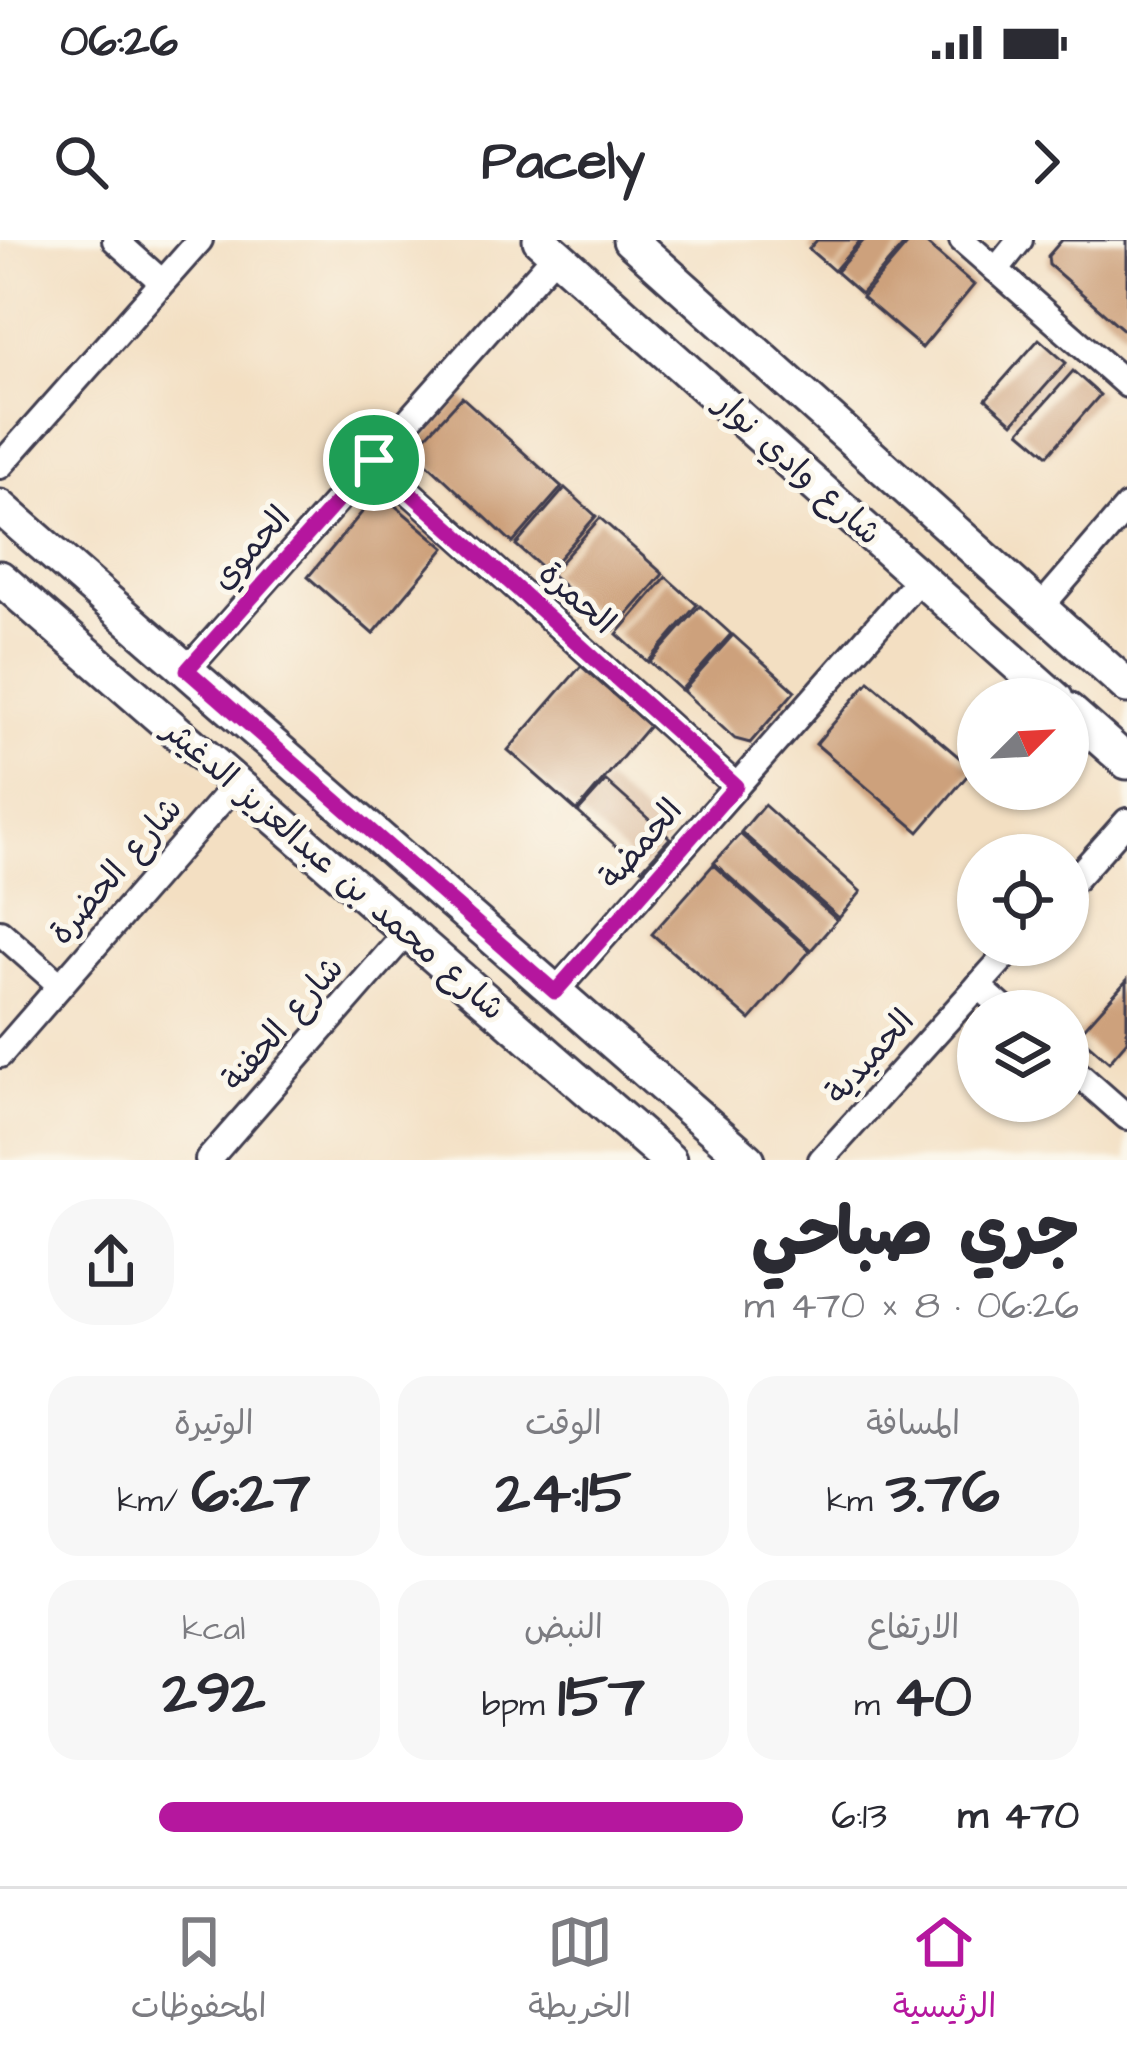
<!DOCTYPE html>
<html lang="ar">
<meta charset="utf-8">
<style>
body{margin:0;font-family:"Architects Daughter","Playpen Sans Arabic",sans-serif;background:#f7f7f7;color:#2b2b33;direction:rtl;height:100vh;display:flex;flex-direction:column;font-size:45px;white-space:nowrap}
*{box-sizing:border-box;margin:0}
p{font-size:39px;color:#7c7c81}
.icon{flex:none;width:66px;height:66px;fill:none;stroke:currentColor;stroke-width:2;stroke-linecap:round;stroke-linejoin:round}
.map{position:relative;height:920px;overflow:hidden;direction:ltr}
.panel{display:flex;flex-direction:column;background:#fff;flex:1}
.panel>*{flex:none}
.needle{width:78px;rotate:66deg}
.tools{position:absolute;left:957px;top:438px;display:grid;gap:24px}
.tools a{display:grid;place-items:center;width:132px;height:132px;border-radius:50%;background:#fff;box-shadow:0 3px 9px #0004;font-size:60px}
.pin{position:absolute;display:grid;place-items:center;width:102px;height:102px;color:#fff;margin:-51px;border:6px solid #fff;border-radius:50%;box-shadow:0 3px 12px #0007}
.round{display:grid;place-items:center;flex:none;width:126px;height:126px;border-radius:48px;background:#f7f7f7}
.summary{display:flex;align-items:center;justify-content:space-between;height:204px;padding:0 48px}
h1{font-size:66px;font-weight:800;line-height:90px}
.metrics{display:grid;grid-template-columns:repeat(3,1fr);gap:18px;height:204px;padding:12px 48px}
.metrics div{display:grid;align-content:center;border-radius:30px;background:#f7f7f7;text-align:center}
.metrics b{font-size:60px;font-weight:800}
.metrics small{font-size:33px;font-weight:400}
.metrics p{font-size:33px}
ul{padding:0 48px;list-style:none;font-size:39px}
li{display:grid;grid-template-columns:192px 144px 1fr;align-items:center;height:90px}
li i{height:30px;border-radius:15px;background:#b5179e}
.status{display:flex;justify-content:space-between;align-items:center;height:84px;padding:0 60px;background:#fff;direction:ltr}
.status svg{height:33px;fill:currentColor}
header{display:flex;justify-content:space-between;align-items:center;height:156px;padding:0 48px;background:#fff;font-size:54px;font-weight:800}
.tab-bar{display:flex;justify-content:space-around;align-items:center;height:168px;border-top:3px solid #e1e1e2;background:#fff;font-size:33px;color:#7c7c81}
.tab-bar a{display:grid;justify-items:center;gap:6px}
.tab-bar .on{color:#b5179e}
.map>svg:first-child{display:block}
.building{fill:#cda17c}
.lines{fill:none;stroke-linecap:round;stroke-linejoin:round}
.street-casing{stroke:#413e4f;stroke-width:30}
.secondary-casing{stroke:#413e4f;stroke-width:39}
.street{stroke:#fff;stroke-width:24}
.secondary{stroke:#fff;stroke-width:33}
.route-casing{stroke:#fff;stroke-width:24}
.route{stroke:#b5179e;stroke-width:15}
.labels{text-anchor:middle;dominant-baseline:central;stroke-width:10;stroke-linejoin:round;paint-order:stroke}
.street-label{font-size:33px;fill:#22223b;stroke:#fbf7ec}
</style>
<div class="status"><b>06:26</b><svg viewBox="0 0 49 12"><path d="M0 12V9h3v3zM5 12V6h3v6zM10 12V3h3v9zM15 12V0h3v12zM26 1h20v11H26zM47 4h2v5h-2z"/></svg></div>
<header><svg class="icon" aria-label="forward" viewBox="0 0 24 24"><path d="M9 5l7 7-7 7"/></svg>Pacely<svg class="icon" aria-label="search" viewBox="0 0 24 24"><circle cx="10" cy="10" r="6"/><path d="M15 15l6 6"/></svg></header>
<div class="map">
<svg width="1127" height="920" viewBox="0 0 1127 920">
<rect width="100%" height="100%" fill="#fbf7ec"/>
<filter id="ink" filterUnits="userSpaceOnUse"><feTurbulence type="fractalNoise" baseFrequency=".00833" numOctaves="2"/><feDisplacementMap in="SourceGraphic" scale="24" xChannelSelector="R" yChannelSelector="G"/><feConvolveMatrix kernelMatrix="1 2 1 2 8 2 1 2 1" color-interpolation-filters="sRGB"/></filter>
<filter id="wash" filterUnits="userSpaceOnUse"><feTurbulence type="fractalNoise" baseFrequency=".004" numOctaves="4" result="noise"/><feDisplacementMap in="SourceGraphic" scale="48" xChannelSelector="R" yChannelSelector="G"/><feGaussianBlur stdDeviation="2.7" result="paint"/><feColorMatrix in="noise" values="0 0 0 0 0 0 0 0 0 0 0 0 0 0 0 0 0 1.4 0 .05"/><feComposite in="paint" operator="in"/></filter>
<g filter="url(#wash)">
<rect width="100%" height="100%" fill="#f3dfc2"/>
<g id="blocks">
<!-- building -->
<g class="building">
<path d="M817,0H861L834,31L809,9Z"/>
<path d="M864,0H908L861,54L836,32Z"/>
<path d="M911,0H922L974,45L922,108L862,57Z"/>
<path d="M1062,0H1127V93L1049,25L1048,16Z"/>
<path d="M1039,99L1066,123L1013,183L986,159Z"/>
<path d="M1073,131L1100,155L1048,215L1020,191Z"/>
<path d="M462,157L562,247L513,303L413,210Z"/>
<path d="M565,248L596,276L547,332L516,305Z"/>
<path d="M379,252L445,308L373,394L308,337Z"/>
<path d="M600,278L663,334L614,390L550,334Z"/>
<path d="M666,337L697,365L648,422L617,394Z"/>
<path d="M700,366L731,394L681,450L650,422Z"/>
<path d="M733,395L795,451L750,503L735,499L683,451Z"/>
<path d="M581,426L649,486L577,571L508,510Z"/>
<path d="M869,441L973,529L919,592L816,504Z"/>
<path d="M606,541L670,598L642,629L578,572Z"/>
<path d="M764,565L861,652L839,678L741,592Z"/>
<path d="M740,594L837,680L811,710L714,623Z"/>
<path d="M713,625L810,711L750,780L652,694Z"/>
<path d="M1127,740V801L1109,822L1078,795Z"/>
</g>
</g>
</g>
<g filter="url(#ink)">
<use href="#blocks" fill-opacity="0" stroke="#413e4f" stroke-width="3"/>
<g class="lines">
<defs>
<g id="street">
<path d="M115,0L162,42"/>
<path d="M962,0L1127,145"/>
<path d="M996,30L1020,0"/>
<path d="M374,220L736,546"/>
<path d="M0,226L200,0"/>
<path d="M1040,368L1127,267"/>
<path d="M187,430L556,14"/>
<path d="M1068,647L1127,581"/>
<path d="M0,692L60,745"/>
<path d="M978,746L1006,771"/>
<path d="M555,752L920,338"/>
<path d="M0,815L234,546"/>
<path d="M1068,825L1127,877"/>
<path d="M208,920L408,691"/>
<path d="M821,920L1015,705"/>
</g>
<g id="secondary">
<path d="M540,0L1056,459"/>
<path d="M630,0L1127,446"/>
<path d="M0,267L748,920"/>
<path d="M0,338L669,920"/>
<path d="M1068,470L1127,522"/>
</g>
</defs>
<!-- street casing -->
<use href="#street" class="street-casing"/>
<!-- secondary casing -->
<use href="#secondary" class="secondary-casing"/>
<!-- street -->
<use href="#street" class="street"/>
<!-- secondary -->
<use href="#secondary" class="secondary"/>
</g>
</g>
<g class="lines" filter="url(#ink)">
<defs>
<path id="route" d="M374,220L736,546L555,752L187,430Z"/>
</defs>
<!-- route casing -->
<use href="#route" class="route-casing"/>
<!-- route -->
<use href="#route" class="route"/>
</g>
<g class="labels">
<!-- street labels -->
<g class="street-label">
<text transform="translate(798 229) rotate(42)">شارع وادي نوار</text>
<text transform="translate(251 308) rotate(-48)">الحموي</text>
<text transform="translate(577 358) rotate(42)">الحمرة</text>
<text transform="translate(641 604) rotate(-49)">الحمضة</text>
<text transform="translate(334 630) rotate(41)">شارع محمد بن عبدالعزيز الدغيثر</text>
<text transform="translate(116 631) rotate(-49)">شارع الحضرة</text>
<text transform="translate(283 784) rotate(-49)">شارع الحفنة</text>
<text transform="translate(870 817) rotate(-48)">الحميدية</text>
</g>
</g>
</svg>
<div class="tools">
<a><svg class="needle" viewBox="-14 -14 28 28"><path d="M0-13l5 13h-10z" fill="#e53935"/><path d="M0 13l5-13h-10z" fill="#7c7c81"/></svg></a>
<a><svg class="icon" aria-label="locate" viewBox="0 0 24 24"><circle cx="12" cy="12" r="6"/><path d="M12 2v4M12 18v4M2 12h4M18 12h4"/></svg></a>
<a><svg class="icon" aria-label="layers" viewBox="0 0 24 24"><path d="M12 4l9 5-9 5-9-5zM3 14l9 5 9-5"/></svg></a>
</div>
<div class="pin" style="left:374px;top:220px;background:#1e9e55"><svg class="icon" aria-label="arrive" viewBox="0 0 24 24"><path d="M6 21V4h12l-3 4 3 4H6"/></svg></div>
</div>
<section class="panel">
<div class="summary"><div><h1>جري صباحي</h1><p>06:26 · 8 × 470 m</p></div><a class="round"><svg class="icon" aria-label="share" viewBox="0 0 24 24"><path d="M12 15V3M7 8l5-5 5 5M5 13v7h14v-7"/></svg></a></div>
<div class="metrics">
<div><p>المسافة</p><b>3.76<small> km</small></b></div>
<div><p>الوقت</p><b>24:15</b></div>
<div><p>الوتيرة</p><b>6:27<small> /km</small></b></div>
</div>
<div class="metrics">
<div><p>الارتفاع</p><b>40<small> m</small></b></div>
<div><p>النبض</p><b>157<small> bpm</small></b></div>
<div><p>kcal</p><b>292</b></div>
</div>
<ul>
<li><b>470 m</b>6:13<i style="width:84%"></i></li>
</ul>
</section>
<nav class="tab-bar">
<a class="on"><svg class="icon" aria-label="home" viewBox="0 0 24 24"><path d="M3 11l9-7 9 7M6 9v11h12V9"/></svg>الرئيسية</a>
<a><svg class="icon" aria-label="map" viewBox="0 0 24 24"><path d="M3 6l6-2 6 2 6-2v14l-6 2-6-2-6 2zM9 4v14M15 6v14"/></svg>الخريطة</a>
<a><svg class="icon" aria-label="saved" viewBox="0 0 24 24"><path d="M7 4h10v16l-5-4-5 4z"/></svg>المحفوظات</a>
</nav>
